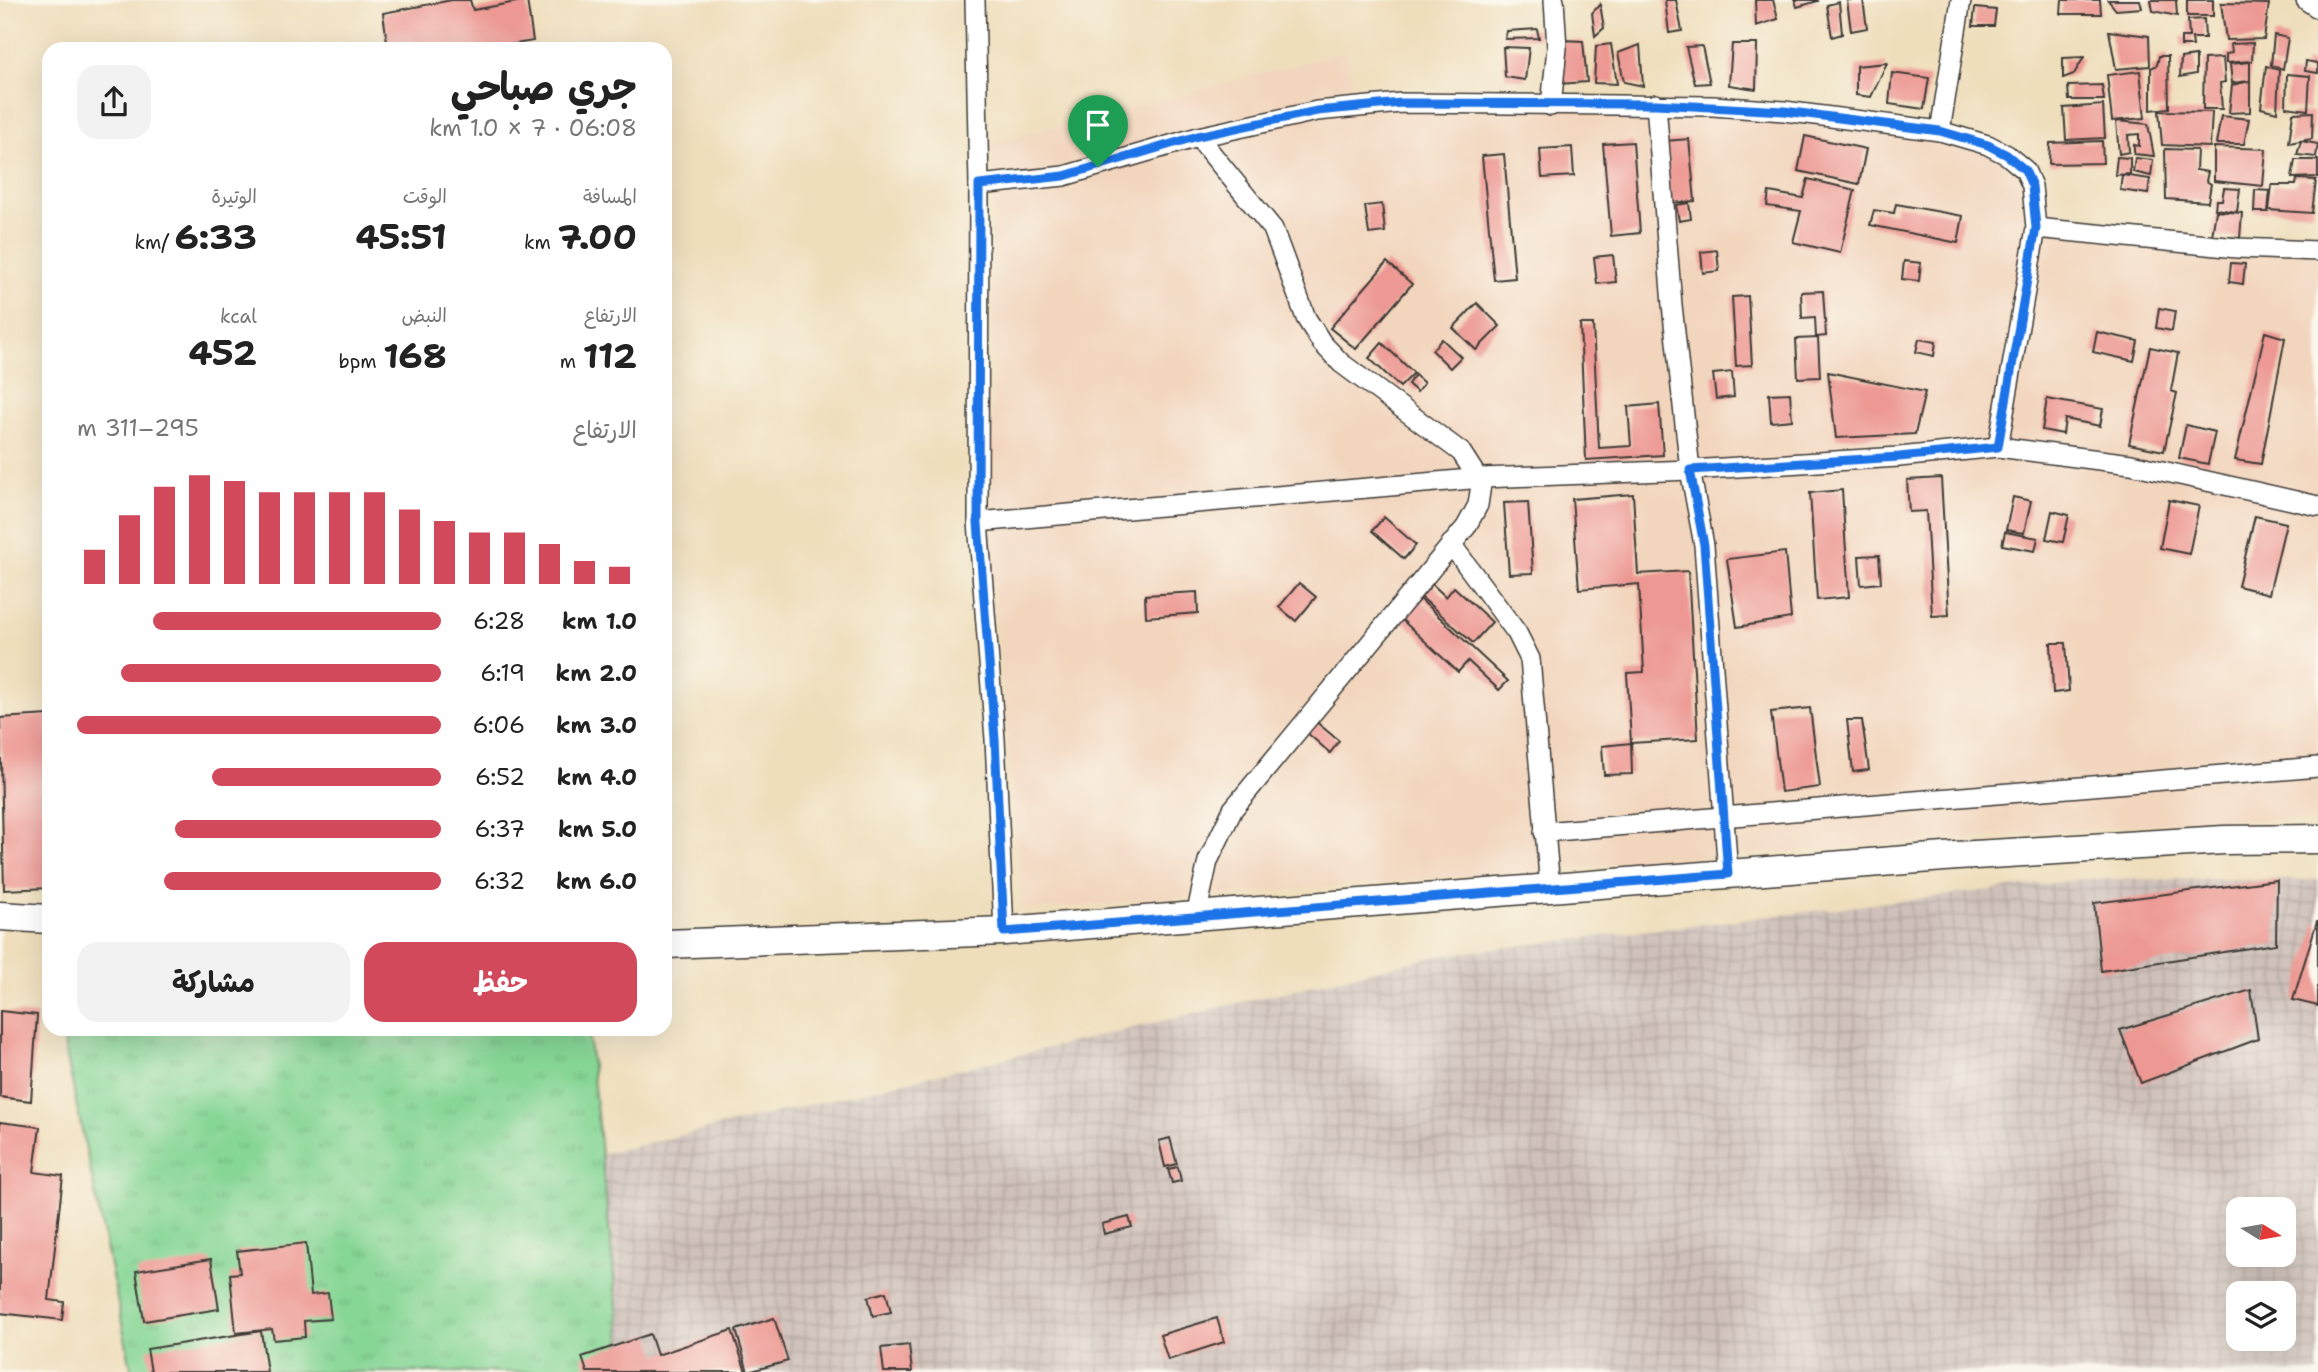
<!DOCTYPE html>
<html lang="ar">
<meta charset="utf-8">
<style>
body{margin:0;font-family:"Shantell Sans","Playpen Sans Arabic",sans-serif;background:#f2f2f2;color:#222;direction:rtl;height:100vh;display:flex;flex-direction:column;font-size:26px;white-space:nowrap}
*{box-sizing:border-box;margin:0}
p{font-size:23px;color:#767676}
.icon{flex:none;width:38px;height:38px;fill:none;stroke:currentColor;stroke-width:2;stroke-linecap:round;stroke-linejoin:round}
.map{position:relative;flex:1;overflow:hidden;direction:ltr}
.details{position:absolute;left:42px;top:42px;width:630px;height:994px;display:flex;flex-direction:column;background:#fff;border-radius:21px;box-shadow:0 7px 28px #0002;direction:rtl}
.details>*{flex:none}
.needle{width:46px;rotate:101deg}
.fabs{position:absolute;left:2226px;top:1197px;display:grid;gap:14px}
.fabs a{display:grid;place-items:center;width:70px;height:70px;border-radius:14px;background:#fff;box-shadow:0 7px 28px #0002;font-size:35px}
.pin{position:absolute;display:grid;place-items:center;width:60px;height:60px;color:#fff;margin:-72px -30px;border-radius:50% 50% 50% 0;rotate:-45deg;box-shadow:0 0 7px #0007}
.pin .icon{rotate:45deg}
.round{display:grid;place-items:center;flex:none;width:74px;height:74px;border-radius:21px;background:#f2f2f2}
.headline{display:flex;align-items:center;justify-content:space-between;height:119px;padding:0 35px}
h1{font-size:38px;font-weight:700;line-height:52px}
.stats{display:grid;grid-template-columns:repeat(3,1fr);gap:10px;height:119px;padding:7px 35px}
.stats div{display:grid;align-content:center}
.stats b{font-size:35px;font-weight:700}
.stats small{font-size:19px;font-weight:400}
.stats p{font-size:19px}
.chart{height:196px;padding:14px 35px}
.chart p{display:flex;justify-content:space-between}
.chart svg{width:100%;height:126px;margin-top:7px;stroke:#d1495b;stroke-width:6}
.cta{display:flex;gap:14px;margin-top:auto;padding:14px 35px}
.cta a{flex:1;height:80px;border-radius:21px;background:#d1495b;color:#fff;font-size:28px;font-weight:700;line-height:80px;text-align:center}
.cta a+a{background:#f2f2f2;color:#222}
ul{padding:0 35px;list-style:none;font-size:23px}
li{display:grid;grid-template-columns:112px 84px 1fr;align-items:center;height:52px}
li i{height:18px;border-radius:9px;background:#d1495b}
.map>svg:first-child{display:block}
.built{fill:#f2d5bd}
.industrial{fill:url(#industrial-grid);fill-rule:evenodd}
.grass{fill:url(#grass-tufts);stroke:#517958;stroke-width:2}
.building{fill:#ed9893}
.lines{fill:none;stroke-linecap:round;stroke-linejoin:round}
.street-casing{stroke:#3c3934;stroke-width:22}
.secondary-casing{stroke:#3c3934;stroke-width:31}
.street{stroke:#fff;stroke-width:19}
.secondary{stroke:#fff;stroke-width:28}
.route-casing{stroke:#fff;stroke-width:14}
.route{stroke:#1a73e8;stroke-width:9}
</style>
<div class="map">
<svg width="2318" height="1372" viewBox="0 0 2318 1372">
<defs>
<pattern id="industrial-grid" width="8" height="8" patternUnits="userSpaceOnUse" patternTransform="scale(1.75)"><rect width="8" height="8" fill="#cfc1ba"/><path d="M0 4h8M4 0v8" fill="none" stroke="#b1a59f"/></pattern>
<pattern id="grass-tufts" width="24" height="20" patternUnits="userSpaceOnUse" patternTransform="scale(1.75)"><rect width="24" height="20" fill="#86d695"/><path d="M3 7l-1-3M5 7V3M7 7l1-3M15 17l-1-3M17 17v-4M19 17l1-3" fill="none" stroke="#73b780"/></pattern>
</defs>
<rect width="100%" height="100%" fill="#fbf7ec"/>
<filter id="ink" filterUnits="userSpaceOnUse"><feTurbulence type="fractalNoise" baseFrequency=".0143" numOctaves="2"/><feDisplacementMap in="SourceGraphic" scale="14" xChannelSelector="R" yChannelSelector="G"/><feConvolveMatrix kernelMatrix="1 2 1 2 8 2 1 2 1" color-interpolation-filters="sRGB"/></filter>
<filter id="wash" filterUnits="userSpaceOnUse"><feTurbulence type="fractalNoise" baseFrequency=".00686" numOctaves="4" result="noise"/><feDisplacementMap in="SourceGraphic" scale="28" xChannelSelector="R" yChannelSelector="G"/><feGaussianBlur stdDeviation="1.57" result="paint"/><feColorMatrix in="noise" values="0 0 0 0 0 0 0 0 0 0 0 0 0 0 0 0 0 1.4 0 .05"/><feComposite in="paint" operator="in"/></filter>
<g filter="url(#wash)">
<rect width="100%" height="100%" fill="#efdebc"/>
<!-- built -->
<path class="built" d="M1346,52L1356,98L1477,91L1659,106L1980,146L2042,186L2062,230L2318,248V822L2233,818L1023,910L992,568L993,143Z"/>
<!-- industrial -->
<path class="industrial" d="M2085,879L2318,880V1372H619L589,1157L1440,955ZM2238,1209H2284V1255H2238ZM2238,1293H2284V1339H2238Z"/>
<!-- grass -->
<path class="grass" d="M61,1029H588L624,1372H132Z"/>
<g id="blocks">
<!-- building -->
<g class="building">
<path d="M452,0H470L473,10L527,0L533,41L486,49H388L383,13Z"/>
<path d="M1665,0H1676L1682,31L1669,33Z"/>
<path d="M1755,0H1773L1778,19L1756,26Z"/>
<path d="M1795,0H1817L1818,1L1797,7Z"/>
<path d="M1847,0H1863L1867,28L1851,31Z"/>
<path d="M2062,0H2100L2101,14H2061Z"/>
<path d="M2108,0H2140L2142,8L2116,10Z"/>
<path d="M2151,0H2176L2177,16L2153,11Z"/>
<rect x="2187" y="0" width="26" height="16"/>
<path d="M1839,2L1842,34L1832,37L1827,5Z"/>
<path d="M2221,3L2269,4L2264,39L2226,40Z"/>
<path d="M1600,4L1604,28L1595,36L1592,13Z"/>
<path d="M1975,8L1996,10L1994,26H1973Z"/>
<path d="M2204,19L2205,38H2192L2193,46H2181V37H2189L2188,20Z"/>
<path d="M1537,29L1539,38L1505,39L1507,31Z"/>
<path d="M2109,31L2149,36L2150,66L2116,69Z"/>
<path d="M2274,35L2288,38L2283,69L2271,65Z"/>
<path d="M1563,40L1583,41L1587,82L1558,84Z"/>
<path d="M2253,43L2252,61L2226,63V54L2232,53L2231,44Z"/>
<path d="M1611,44L1617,84L1594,83L1596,46Z"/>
<path d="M1732,44H1757L1756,89L1729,85Z"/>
<path d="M1640,45L1643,86L1624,82L1618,53Z"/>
<path d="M1702,46L1710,83L1695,84L1686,47Z"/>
<path d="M1503,47L1529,48L1525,80L1505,77Z"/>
<path d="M2159,56H2168L2169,108L2151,110V68L2157,65Z"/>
<path d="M2196,56V74L2180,77L2181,58Z"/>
<path d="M2084,57L2074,74L2063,78V58Z"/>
<path d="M2223,58L2225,82L2220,83L2222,109H2203L2204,59Z"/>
<path d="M2306,61L2318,63V73L2305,71Z"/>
<path d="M2250,62V81L2232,83L2230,64Z"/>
<path d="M1887,63L1871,97L1856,95V66Z"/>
<path d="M2266,66L2279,70L2277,112L2261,108Z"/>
<path d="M2140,71L2145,118L2112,121L2107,75Z"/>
<path d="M1892,73L1929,78L1924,109L1889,104Z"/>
<path d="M2287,74L2310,76L2308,110L2286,107Z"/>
<path d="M2250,81V112L2229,113L2232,85Z"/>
<path d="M2102,85L2104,100H2069L2068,86Z"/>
<path d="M2103,105L2105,138L2066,140L2064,108Z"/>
<path d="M2159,111L2212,112L2210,147L2162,145Z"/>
<path d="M2313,112L2312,139L2289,143L2293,113Z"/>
<path d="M2221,116L2249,119L2244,144H2216Z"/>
<path d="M2116,121L2148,124L2154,156L2134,154V145L2139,146V134L2128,135L2129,152L2119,154Z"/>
<path d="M1805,136L1866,149L1859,184L1798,171Z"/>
<path d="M1689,139L1695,201L1670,203L1665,141Z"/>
<path d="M2102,141L2103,163L2049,164L2050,143Z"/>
<path d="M2301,141L2318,144L2316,157L2297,155Z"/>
<path d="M1633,142L1640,233L1611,236L1603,144Z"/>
<path d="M1572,147L1574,176L1542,178L1540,149Z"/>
<path d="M2214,147L2266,149L2263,186L2214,181Z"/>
<path d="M2165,149L2197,150L2196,170L2208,172L2206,181L2211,184L2208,202L2166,199Z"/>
<path d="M1504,154L1515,278L1494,280L1482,156Z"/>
<path d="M2117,157L2130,158V174L2115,175Z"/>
<path d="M2135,158L2153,160L2151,176L2133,172Z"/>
<path d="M2295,160H2318V177L2292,178Z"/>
<path d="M2122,175L2150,179L2148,194L2120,190Z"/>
<path d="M1808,179L1855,190L1840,253L1793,242L1801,211L1767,206L1769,192L1803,198Z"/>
<path d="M2297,179L2316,180L2312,213L2269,210L2272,185H2296Z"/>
<path d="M2224,188L2240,189L2237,212L2215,209L2216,200H2222Z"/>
<path d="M2255,190L2270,191L2268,212H2254Z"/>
<path d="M1689,203L1691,219L1679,221L1676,205Z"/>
<path d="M1382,204L1385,232L1369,234L1365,206Z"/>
<path d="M1896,204L1963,216L1958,243L1870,225L1874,210L1894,213Z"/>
<path d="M2216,211L2242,213L2240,238L2212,236Z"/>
<path d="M1717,250L1719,271L1703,273L1701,252Z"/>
<path d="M1613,255L1616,282L1597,284L1594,257Z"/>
<path d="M1904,261L1921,263L1919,281L1902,279Z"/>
<path d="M1387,262L1412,284L1356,349L1330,328Z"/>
<path d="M2231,263L2245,264L2243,284L2229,282Z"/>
<path d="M1823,291L1826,336L1816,337L1815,317L1802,318L1801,292Z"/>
<path d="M1748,296L1752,365L1736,366L1732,297Z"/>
<path d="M1477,303L1500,326L1476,350L1453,328Z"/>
<path d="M2159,308L2175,311L2172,331L2156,328Z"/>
<path d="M1580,324H1593L1599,448L1631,446L1628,407L1659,404L1663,455L1586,460Z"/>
<path d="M2097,332L2138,341L2134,361L2093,352Z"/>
<path d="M2265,332L2285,338L2261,464L2235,460Z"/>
<path d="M1818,338L1820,377L1798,378L1796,339Z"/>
<path d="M1442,339L1461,357L1450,368L1432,350Z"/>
<path d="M1919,339L1936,342L1934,356L1916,352Z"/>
<path d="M1382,343L1414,373L1400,387L1369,358Z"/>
<path d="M2150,347L2178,353L2171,391L2177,393L2164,451L2129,444Z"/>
<path d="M1732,372L1734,397L1716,399L1713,374Z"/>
<path d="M1828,372L1925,392L1915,434L1836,438Z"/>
<path d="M1415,375L1424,383L1417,392L1408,384Z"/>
<path d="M1790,393L1792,420L1771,422L1769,394Z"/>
<path d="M2047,399L2103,409L2100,426L2065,419L2063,434L2042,430Z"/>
<path d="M2186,425L2215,432L2208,464L2179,458Z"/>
<path d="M1941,478L1949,615L1932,616L1926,511L1909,512L1907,480Z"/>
<path d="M1842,490L1849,597L1817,600L1810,493Z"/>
<path d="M1633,494L1638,574L1688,571L1698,739L1631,743L1627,673L1644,672L1639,584L1579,589L1572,499Z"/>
<path d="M2013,497L2031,501L2024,533L2006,530Z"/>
<path d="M2169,500L2199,506L2189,554L2160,548Z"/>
<path d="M1528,502L1533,573L1509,574L1504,503Z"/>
<path d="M2052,511L2069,515L2063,542L2046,539Z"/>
<path d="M2255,516L2286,523L2269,594L2238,586Z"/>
<path d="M1384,517L1416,545L1404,559L1372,531Z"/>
<path d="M2005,532L2038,538L2035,551L2002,545Z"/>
<path d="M1785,552L1791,618L1737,627L1727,559Z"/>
<path d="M1879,555L1881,583L1861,585L1859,556Z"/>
<path d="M1299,583L1316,597L1296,621L1279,607Z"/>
<path d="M1432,584L1446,597L1454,587L1492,622L1473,643L1421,597Z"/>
<path d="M1197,592L1198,613L1146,617L1145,595Z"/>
<path d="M1420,599L1508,681L1499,690L1468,661L1458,672L1401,619Z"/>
<path d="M2051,643H2066L2069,691L2053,693Z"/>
<path d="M1810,708L1820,787L1781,792L1771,712Z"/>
<path d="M49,715V888L4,890L0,718Z"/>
<path d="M1314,720L1339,741L1330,753L1305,731Z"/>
<path d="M1847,720H1862L1869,770L1853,772Z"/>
<path d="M1631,743L1632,774L1604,775L1602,746Z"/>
<path d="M2277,880L2276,944L2101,971L2094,903Z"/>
<path d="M2317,921H2318V1006L2293,1000Z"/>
<path d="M2251,990L2258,1039L2141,1083L2120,1030Z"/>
<path d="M0,1011L37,1015L31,1101L0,1097Z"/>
<path d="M0,1122L40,1127L34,1172L63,1176L49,1300L64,1302L62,1320L0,1313Z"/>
<path d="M1170,1138L1177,1164L1165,1167L1159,1141Z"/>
<path d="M1178,1167L1181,1181L1172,1183L1168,1169Z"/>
<path d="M1129,1217L1132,1227L1104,1234L1102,1224Z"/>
<path d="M306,1243L311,1295L328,1293L331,1319L304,1321L305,1337L274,1340L272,1329L236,1333L230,1274L240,1273L237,1251Z"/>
<path d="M211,1259L219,1309L144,1321L136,1271Z"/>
<path d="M886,1292L891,1312L873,1316L868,1297Z"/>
<path d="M774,1318L788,1361L748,1372L736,1330Z"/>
<path d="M1217,1318L1224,1342L1168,1360L1160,1335Z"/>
<path d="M732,1330L746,1372H587L582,1357L650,1334L657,1355Z"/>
<path d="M261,1331L267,1372H151L147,1349Z"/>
<path d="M909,1345L912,1372H884L881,1348Z"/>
</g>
</g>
</g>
<g filter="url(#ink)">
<use href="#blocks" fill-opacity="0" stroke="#3c3934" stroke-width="2"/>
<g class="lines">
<defs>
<g id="street">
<path d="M975,0L979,185L978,522L995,739L1004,931"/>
<path d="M2306,0L2318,8"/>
<path d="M1656,104L1672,305L1690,470L1704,545L1728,874"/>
<path d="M1551,106L1557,48L1554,0"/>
<path d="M1940,131L1961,0"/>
<path d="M979,185L1064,176L1198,137L1317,111L1401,103L1713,106L1784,111L1940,131L1988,145L2007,155L2025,170L2032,186L2036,228L1998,447"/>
<path d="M2036,228L2237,248L2318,251"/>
<path d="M978,522L1482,478L1690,470L1899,457L1998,447L2131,464L2318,506"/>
<path d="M1451,544L1517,633L1530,659L1550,888"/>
<path d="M1544,832L2318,767"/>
<path d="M1196,916L1208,861L1233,809L1466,527L1478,505L1482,478L1477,477L1461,452L1341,363L1322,343L1306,318L1273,229L1198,137"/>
</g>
<g id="secondary">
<path d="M0,916L49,919"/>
<path d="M665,944L1004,931L1957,856L2224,840L2318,839"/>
</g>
</defs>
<!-- street casing -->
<use href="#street" class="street-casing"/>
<!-- secondary casing -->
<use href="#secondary" class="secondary-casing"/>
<!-- street -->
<use href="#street" class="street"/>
<!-- secondary -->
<use href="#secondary" class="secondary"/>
</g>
</g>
<g class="lines" filter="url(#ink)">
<defs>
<path id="route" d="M1401,103L1656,104L1784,111L1940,131L1988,145L2007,155L2025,170L2032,186L2036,228L1998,447L1899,457L1690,470L1704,545L1728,874L1004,932L995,739L978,523L979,185L1064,176L1198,136L1317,111Z"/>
</defs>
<!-- route casing -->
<use href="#route" class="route-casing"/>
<!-- route -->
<use href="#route" class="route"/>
</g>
</svg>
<div class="fabs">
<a><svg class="needle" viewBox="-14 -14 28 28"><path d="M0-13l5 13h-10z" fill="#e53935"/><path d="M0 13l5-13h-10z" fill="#767676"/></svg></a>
<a><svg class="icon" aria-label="layers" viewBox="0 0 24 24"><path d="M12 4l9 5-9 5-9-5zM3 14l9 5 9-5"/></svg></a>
</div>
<div class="pin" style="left:1098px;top:167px;background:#1e9e55"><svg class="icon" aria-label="arrive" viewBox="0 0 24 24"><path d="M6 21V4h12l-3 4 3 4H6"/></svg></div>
<section class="details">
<div class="headline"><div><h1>جري صباحي</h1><p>06:08 · 7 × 1.0 km</p></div><a class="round"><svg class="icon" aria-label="share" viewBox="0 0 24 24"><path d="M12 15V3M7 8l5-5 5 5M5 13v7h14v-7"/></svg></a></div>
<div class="stats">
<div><p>المسافة</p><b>7.00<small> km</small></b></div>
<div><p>الوقت</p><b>45:51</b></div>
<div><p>الوتيرة</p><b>6:33<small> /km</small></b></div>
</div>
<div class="stats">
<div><p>الارتفاع</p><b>112<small> m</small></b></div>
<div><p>النبض</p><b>168<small> bpm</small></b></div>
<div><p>kcal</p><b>452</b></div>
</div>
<div class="chart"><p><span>الارتفاع</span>295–311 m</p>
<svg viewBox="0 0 160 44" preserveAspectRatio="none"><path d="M5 44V32M15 44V20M25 44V10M35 44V6M45 44V8M55 44V12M65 44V12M75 44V12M85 44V12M95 44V18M105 44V22M115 44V26M125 44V26M135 44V30M145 44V36M155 44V38"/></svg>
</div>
<ul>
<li><b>1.0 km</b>6:28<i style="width:79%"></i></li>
<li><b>2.0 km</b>6:19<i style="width:88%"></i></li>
<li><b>3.0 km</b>6:06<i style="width:100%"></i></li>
<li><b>4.0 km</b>6:52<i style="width:63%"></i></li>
<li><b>5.0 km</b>6:37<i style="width:73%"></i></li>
<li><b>6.0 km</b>6:32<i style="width:76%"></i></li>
</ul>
<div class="cta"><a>حفظ</a><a>مشاركة</a></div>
</section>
</div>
